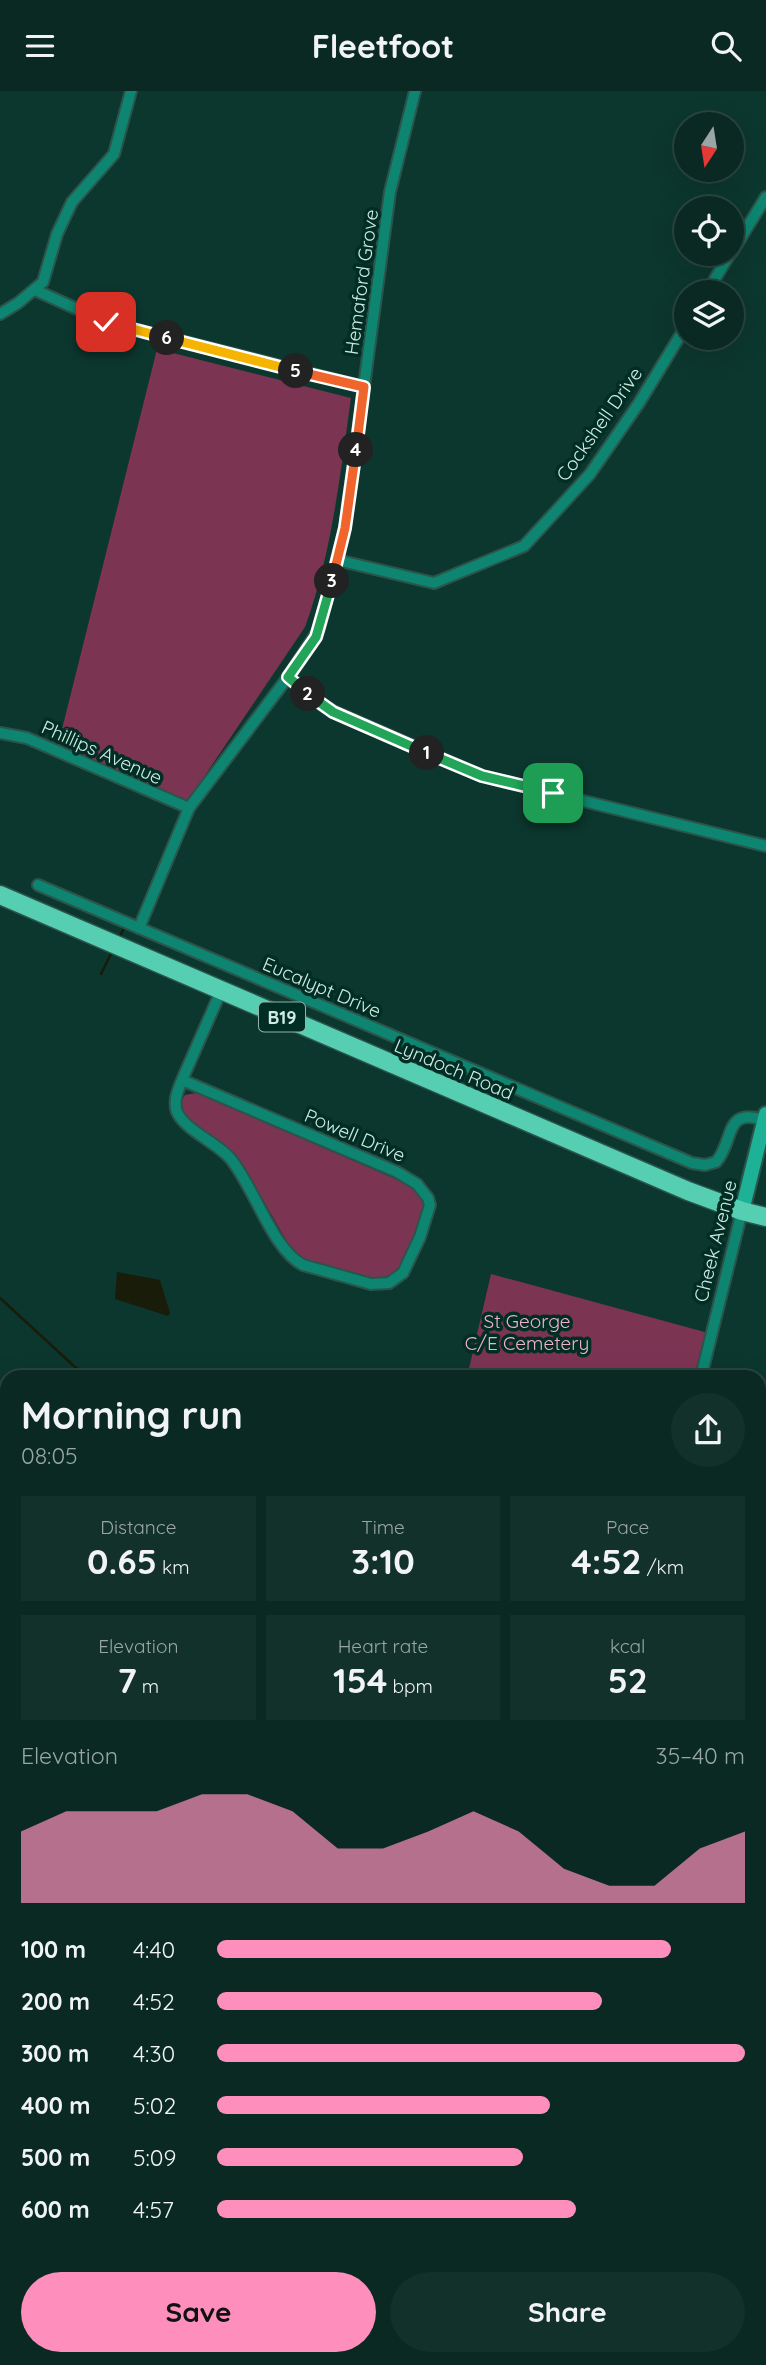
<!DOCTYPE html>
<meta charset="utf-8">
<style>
body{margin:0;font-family:Quicksand,sans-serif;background:#12312a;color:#f1f3f6;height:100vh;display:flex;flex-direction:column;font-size:26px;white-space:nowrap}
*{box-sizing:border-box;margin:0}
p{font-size:23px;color:#99a6a5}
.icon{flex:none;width:38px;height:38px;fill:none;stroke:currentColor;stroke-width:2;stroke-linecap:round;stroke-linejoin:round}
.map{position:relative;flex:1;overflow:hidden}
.drawer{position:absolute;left:0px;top:1279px;width:766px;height:996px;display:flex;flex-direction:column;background:#092922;border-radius:21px 21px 0 0;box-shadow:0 7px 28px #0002,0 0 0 2px #294540}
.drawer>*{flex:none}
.needle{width:46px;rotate:192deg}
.fabs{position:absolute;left:674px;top:21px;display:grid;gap:14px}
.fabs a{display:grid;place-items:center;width:70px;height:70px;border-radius:50%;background:#092922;box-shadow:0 7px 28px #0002,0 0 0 2px #294540;font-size:35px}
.pin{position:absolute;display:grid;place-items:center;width:60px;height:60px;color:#fff;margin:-30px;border-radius:14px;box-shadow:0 4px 10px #0006}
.km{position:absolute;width:35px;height:35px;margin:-18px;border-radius:50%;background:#222;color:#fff;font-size:19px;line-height:35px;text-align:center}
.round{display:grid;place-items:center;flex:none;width:74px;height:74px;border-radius:37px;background:#12312a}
.head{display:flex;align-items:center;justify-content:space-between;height:119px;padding:0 21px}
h1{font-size:38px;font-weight:700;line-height:52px}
.figures{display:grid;grid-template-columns:repeat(3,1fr);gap:10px;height:119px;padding:7px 21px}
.figures div{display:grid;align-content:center;border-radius:0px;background:#12312a;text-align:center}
.figures b{font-size:35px;font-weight:700}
.figures small{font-size:19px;font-weight:400}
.figures p{font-size:19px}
.chart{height:196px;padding:14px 21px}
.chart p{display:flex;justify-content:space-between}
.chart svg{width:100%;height:126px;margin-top:7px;fill:#fe8ebb;opacity:.7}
.cta{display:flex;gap:14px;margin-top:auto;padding:14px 21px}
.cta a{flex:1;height:80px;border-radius:42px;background:#fe8ebb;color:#111;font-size:28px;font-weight:700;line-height:80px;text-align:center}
.cta a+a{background:#12312a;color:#f1f3f6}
ul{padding:0 21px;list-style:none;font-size:23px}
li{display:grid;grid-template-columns:112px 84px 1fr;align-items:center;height:52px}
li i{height:18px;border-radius:9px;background:#fe8ebb}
header{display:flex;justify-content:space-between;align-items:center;height:91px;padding:0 21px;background:#092922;font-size:32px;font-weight:700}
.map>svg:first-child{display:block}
.green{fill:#7c3453}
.water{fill:#1a1c0a}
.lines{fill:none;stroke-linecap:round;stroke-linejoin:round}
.stream{stroke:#1a1c0a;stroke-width:2.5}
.street-casing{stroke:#2b544b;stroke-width:14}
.secondary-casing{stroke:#2b544b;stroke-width:18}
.primary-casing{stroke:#2b544b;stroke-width:21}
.street{stroke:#0d8570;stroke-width:10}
.secondary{stroke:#1db195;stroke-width:14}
.primary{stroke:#56ceb2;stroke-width:18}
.split-1-casing{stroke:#fff;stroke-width:14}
.split-2-casing{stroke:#fff;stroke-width:14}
.split-3-casing{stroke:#fff;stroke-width:14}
.split-4-casing{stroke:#fff;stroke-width:14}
.split-5-casing{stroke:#fff;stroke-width:14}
.split-6-casing{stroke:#fff;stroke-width:14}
.split-7-casing{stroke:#fff;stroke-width:14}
.split-1{stroke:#22a559;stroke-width:9}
.split-2{stroke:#22a559;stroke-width:9}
.split-3{stroke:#22a559;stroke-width:9}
.split-4{stroke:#f0652b;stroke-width:9}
.split-5{stroke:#f0652b;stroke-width:9}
.split-6{stroke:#f5b400;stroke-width:9}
.split-7{stroke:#f5b400;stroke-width:9}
.labels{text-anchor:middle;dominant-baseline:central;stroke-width:7;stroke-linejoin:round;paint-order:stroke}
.shield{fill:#002d24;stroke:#92b2aa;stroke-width:2}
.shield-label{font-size:18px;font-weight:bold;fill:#d0ebe3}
.street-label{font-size:19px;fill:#d0ebe3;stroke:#002d24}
.park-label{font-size:19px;fill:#f2b3c9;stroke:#002d24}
</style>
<header><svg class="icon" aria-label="menu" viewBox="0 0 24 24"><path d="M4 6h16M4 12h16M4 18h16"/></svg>Fleetfoot<svg class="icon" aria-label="search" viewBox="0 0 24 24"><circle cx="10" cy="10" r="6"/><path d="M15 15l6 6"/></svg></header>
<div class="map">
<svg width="766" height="2274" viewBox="0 0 766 2274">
<rect width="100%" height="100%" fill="#0c372e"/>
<!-- green -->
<g class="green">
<path d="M157,258L351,307C340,384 332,462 305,536L187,711L58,654Z"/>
<path d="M196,1002L414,1096L422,1105L425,1121L402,1175L384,1189H373L308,1171L300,1167L290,1156L243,1074L233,1063L184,1024L181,1011L185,1004Z"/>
<path d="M491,1183L712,1243L701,1286H467Z"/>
</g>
<!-- water -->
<path class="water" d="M117,1181L160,1189L170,1222L168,1225L115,1208Z"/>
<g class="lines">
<!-- stream -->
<g class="stream">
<path d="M119,847L125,835"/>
<path d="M101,883L112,861"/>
<path d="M0,1207L75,1276L92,1286"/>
<path d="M760,1892H766"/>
</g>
<defs>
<g id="street">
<path d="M732,161L766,106"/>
<path d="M35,199L106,231L364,296"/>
<path d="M707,201L730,163"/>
<path d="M0,223L18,212L43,191L57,143L72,111L114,63L131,0"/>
<path d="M337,469L434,492L524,455L590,383L639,312L686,235"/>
<path d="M288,586L322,614L333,620L482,685L766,755"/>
<path d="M0,642L27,647L189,717"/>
<path d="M38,794L692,1072L705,1074L716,1071C735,1050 723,1016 764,1029"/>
<path d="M139,837L189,717L288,586L319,538L345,437L390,101L415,0"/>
<path d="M182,989L397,1081L417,1093L428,1107L430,1114L420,1146L403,1182L389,1192L371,1193L303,1174C272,1158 255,1097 230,1067C217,1052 185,1039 177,1021C173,1010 178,999 182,989L221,900"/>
<path d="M701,1286L742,1120"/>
<path d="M764,1460L766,1461"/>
<path d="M0,1566L7,1568"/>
<path d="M760,1566L766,1574"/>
<path d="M760,1607L766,1599"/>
<path d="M760,1714L766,1717"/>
</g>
<path id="secondary" d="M742,1120L766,1023"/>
<path id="primary" d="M0,804L688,1100L742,1120L766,1126"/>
</defs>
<!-- street casing -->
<use href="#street" class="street-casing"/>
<!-- secondary casing -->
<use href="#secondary" class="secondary-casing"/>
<!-- primary casing -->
<use href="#primary" class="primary-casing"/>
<!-- street -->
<use href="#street" class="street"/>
<!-- secondary -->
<use href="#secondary" class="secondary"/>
<!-- primary -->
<use href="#primary" class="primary"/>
</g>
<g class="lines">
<defs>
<path id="split-1" d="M427,662L482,685L553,702"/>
<path id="split-2" d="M308,603L333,621L427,662"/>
<path id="split-3" d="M308,603L288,586L316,546L332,490"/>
<path id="split-4" d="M332,490L345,437L356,359"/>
<path id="split-5" d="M296,280L364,296L356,359"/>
<path id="split-6" d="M167,247L296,280"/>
<path id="split-7" d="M106,231L167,247"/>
</defs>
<!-- split-1 casing -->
<use href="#split-1" class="split-1-casing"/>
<!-- split-2 casing -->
<use href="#split-2" class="split-2-casing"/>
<!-- split-3 casing -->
<use href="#split-3" class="split-3-casing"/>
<!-- split-4 casing -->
<use href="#split-4" class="split-4-casing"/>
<!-- split-5 casing -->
<use href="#split-5" class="split-5-casing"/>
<!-- split-6 casing -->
<use href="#split-6" class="split-6-casing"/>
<!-- split-7 casing -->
<use href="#split-7" class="split-7-casing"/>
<!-- split-1 -->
<use href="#split-1" class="split-1"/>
<!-- split-2 -->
<use href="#split-2" class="split-2"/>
<!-- split-3 -->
<use href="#split-3" class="split-3"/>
<!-- split-4 -->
<use href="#split-4" class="split-4"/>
<!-- split-5 -->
<use href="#split-5" class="split-5"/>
<!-- split-6 -->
<use href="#split-6" class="split-6"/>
<!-- split-7 -->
<use href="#split-7" class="split-7"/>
</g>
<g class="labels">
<!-- shield labels -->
<rect class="shield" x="259" y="911.5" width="46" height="29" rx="5"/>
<g class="shield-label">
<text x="282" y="926">B19</text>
</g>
<!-- street labels -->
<g class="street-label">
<text transform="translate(361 191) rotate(-82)">Hemaford Grove</text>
<text transform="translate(599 333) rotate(-55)">Cockshell Drive</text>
<text transform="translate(102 661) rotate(24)">Phillips Avenue</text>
<text transform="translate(322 896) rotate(23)">Eucalypt Drive</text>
<text transform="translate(454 978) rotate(23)">Lyndoch Road</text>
<text transform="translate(355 1044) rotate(23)">Powell Drive</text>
<text transform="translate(715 1150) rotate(-76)">Cheek Avenue</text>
</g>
<!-- park labels -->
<g class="park-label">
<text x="527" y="1230">St George<tspan x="527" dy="22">C/E Cemetery</tspan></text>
</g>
</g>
</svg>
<div class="fabs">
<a><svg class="needle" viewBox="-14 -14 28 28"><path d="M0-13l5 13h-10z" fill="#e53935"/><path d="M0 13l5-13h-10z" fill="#99a6a5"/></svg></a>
<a><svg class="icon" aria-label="locate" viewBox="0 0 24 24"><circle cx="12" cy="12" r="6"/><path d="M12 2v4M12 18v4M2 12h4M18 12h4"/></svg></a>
<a><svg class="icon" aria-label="layers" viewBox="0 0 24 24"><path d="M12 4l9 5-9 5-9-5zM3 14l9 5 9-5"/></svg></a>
</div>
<div class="pin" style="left:553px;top:702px;background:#1e9e55"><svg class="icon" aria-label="arrive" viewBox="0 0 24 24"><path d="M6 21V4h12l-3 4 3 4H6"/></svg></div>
<div class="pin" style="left:106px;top:231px;background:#d93025"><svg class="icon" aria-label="check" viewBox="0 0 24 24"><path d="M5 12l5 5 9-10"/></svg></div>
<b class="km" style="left:427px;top:662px">1</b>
<b class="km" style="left:308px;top:603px">2</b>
<b class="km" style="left:332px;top:490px">3</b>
<b class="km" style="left:356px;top:359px">4</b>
<b class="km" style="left:296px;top:280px">5</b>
<b class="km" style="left:167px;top:247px">6</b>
<section class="drawer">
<div class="head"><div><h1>Morning run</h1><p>08:05</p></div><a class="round"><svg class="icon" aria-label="share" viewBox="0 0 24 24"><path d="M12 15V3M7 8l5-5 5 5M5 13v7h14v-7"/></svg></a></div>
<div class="figures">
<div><p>Distance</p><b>0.65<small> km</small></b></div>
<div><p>Time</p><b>3:10</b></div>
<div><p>Pace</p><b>4:52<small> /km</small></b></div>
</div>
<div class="figures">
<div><p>Elevation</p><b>7<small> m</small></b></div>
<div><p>Heart rate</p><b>154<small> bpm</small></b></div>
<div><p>kcal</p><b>52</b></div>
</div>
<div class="chart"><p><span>Elevation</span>35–40 m</p>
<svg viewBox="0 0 160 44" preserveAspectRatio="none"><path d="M0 44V19L10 12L20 12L30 12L40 6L50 6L60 12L70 25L80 25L90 19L100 12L110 19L120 32L130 38L140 38L150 25L160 19V44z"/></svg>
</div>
<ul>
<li><b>100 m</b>4:40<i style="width:86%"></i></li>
<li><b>200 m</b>4:52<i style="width:73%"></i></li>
<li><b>300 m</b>4:30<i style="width:100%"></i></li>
<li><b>400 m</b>5:02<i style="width:63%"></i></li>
<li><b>500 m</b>5:09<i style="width:58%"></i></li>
<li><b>600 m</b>4:57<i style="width:68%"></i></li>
</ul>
<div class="cta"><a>Save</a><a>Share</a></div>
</section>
</div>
